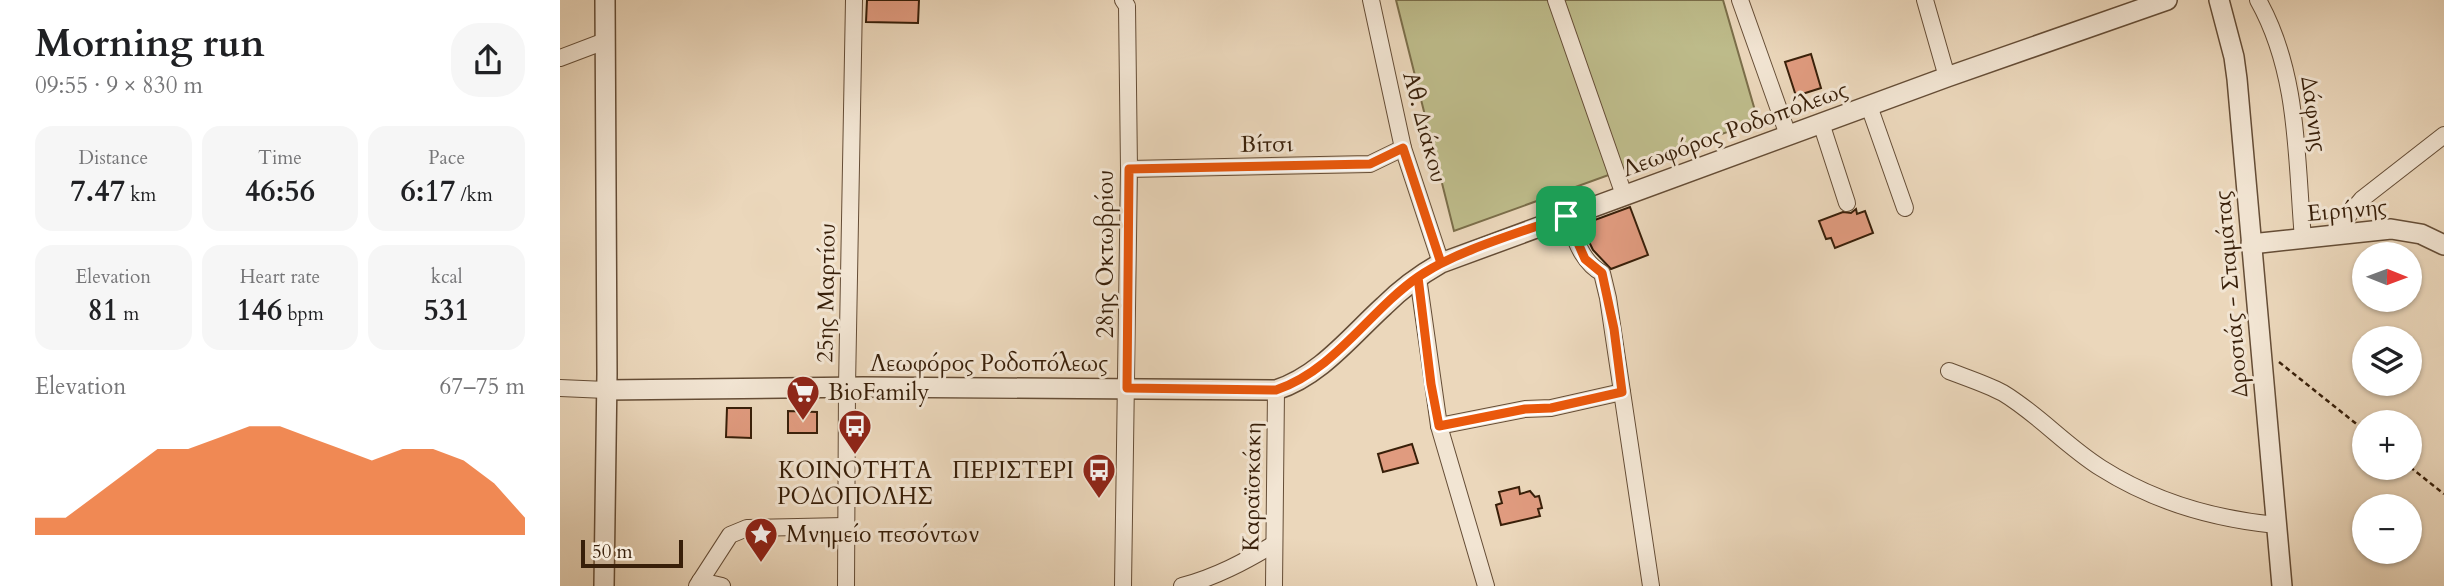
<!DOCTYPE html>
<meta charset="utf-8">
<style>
body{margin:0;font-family:Cardo,serif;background:#f6f6f6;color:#202124;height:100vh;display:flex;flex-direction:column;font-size:26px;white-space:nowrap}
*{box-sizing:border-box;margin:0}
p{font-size:23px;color:#757577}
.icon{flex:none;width:38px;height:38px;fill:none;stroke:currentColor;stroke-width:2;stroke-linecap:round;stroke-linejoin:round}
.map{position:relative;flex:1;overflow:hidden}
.side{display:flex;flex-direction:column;background:#fff;width:560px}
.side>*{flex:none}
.needle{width:46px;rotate:91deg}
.tools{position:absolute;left:1792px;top:242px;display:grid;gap:14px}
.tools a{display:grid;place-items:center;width:70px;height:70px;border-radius:50%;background:#fff;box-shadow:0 2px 5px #0004;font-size:35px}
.scale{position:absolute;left:21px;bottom:18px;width:102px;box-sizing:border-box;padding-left:7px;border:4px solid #381f09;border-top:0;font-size:19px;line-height:24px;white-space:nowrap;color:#381f09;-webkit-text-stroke:5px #f2e5d3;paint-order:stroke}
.pin{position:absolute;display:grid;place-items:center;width:60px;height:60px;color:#fff;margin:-30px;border-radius:14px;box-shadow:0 4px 10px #0006}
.round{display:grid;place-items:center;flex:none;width:74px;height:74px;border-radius:28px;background:#f6f6f6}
.summary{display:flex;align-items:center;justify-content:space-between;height:119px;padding:0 35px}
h1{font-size:38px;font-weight:600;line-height:52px}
.figures{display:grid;grid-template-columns:repeat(3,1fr);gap:10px;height:119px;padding:7px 35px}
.figures div{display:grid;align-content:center;border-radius:18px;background:#f6f6f6;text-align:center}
.figures b{font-size:30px;font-weight:600}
.figures small{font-size:19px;font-weight:400}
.figures p{font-size:19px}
.chart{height:196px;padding:14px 35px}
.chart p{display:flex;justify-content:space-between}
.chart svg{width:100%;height:126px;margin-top:7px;fill:#ea580c;opacity:.7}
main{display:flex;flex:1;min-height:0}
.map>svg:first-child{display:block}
.green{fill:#bebc8b;stroke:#7b6e4a;stroke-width:2}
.building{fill:#e09b7f;stroke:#381f09;stroke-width:2}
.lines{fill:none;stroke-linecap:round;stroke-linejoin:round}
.minor-casing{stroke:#654d36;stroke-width:18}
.tertiary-casing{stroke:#654d36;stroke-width:22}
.path{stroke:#381f09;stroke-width:2.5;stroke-dasharray:5 3.5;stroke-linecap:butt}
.minor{stroke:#f2e5d3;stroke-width:16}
.tertiary{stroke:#f2e5d3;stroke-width:19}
.route-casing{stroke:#fff;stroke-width:14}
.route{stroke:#ea580c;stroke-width:9}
.labels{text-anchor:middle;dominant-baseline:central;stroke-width:6;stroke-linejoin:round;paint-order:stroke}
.street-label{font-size:23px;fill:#381f09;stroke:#f2e5d3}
.poi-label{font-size:23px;fill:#381f09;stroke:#f2e5d3;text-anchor:start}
</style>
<main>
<section class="side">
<div class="summary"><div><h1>Morning run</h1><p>09:55 · 9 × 830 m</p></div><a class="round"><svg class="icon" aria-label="share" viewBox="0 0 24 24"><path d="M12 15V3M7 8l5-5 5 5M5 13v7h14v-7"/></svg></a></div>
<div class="figures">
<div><p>Distance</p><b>7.47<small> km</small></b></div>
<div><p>Time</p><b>46:56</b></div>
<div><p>Pace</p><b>6:17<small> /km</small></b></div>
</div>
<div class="figures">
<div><p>Elevation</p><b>81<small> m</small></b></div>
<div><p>Heart rate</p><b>146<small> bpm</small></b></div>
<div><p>kcal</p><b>531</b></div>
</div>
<div class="chart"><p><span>Elevation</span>67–75 m</p>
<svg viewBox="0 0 160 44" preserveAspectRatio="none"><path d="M0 44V38L10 38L20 30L30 22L40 14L50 14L60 10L70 6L80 6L90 10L100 14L110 18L120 14L130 14L140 18L150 26L160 38V44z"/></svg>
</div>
</section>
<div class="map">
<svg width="1884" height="586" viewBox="0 0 1884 586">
<rect width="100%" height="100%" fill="#ebd7bb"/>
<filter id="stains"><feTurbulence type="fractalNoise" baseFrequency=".00286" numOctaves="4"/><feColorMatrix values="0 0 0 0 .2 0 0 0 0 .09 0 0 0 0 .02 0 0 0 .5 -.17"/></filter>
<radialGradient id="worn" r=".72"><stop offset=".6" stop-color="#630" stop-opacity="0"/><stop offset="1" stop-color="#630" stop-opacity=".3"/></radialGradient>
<!-- green -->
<path class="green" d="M836,0H1163L1198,121L894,231Z"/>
<!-- building -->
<g class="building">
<path d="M307,0H359L358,23L306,22Z"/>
<path d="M1251,54L1261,88L1236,96L1225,62Z"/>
<path d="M1070,207L1088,255L1051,269L1033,250L1021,225Z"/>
<path d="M1296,209L1297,214L1305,211L1313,233L1275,248L1271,238L1266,239L1259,221L1283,212L1291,213Z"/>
<path d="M167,408H191V438L166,437Z"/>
<path d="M228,411L257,412V433H228Z"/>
<path d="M852,444L858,463L823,472L818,454Z"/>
<path d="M959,487L960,494L970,491L975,497L979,496L982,508L978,509L980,516L941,525L936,505L942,503L939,492Z"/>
</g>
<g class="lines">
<defs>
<g id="minor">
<path d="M563,0L567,6L569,169L563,586"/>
<path d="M811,0L843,148L881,263"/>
<path d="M996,0L1064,195"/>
<path d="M1180,0L1228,135"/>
<path d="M1365,0L1387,77"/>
<path d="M1698,0C1739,73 1736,157 1743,239"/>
<path d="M0,58L45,41"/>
<path d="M1309,106L1345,208"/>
<path d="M1261,123L1287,203"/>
<path d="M569,169L810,164L843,148"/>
<path d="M1006,216C1015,237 1021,262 1042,273L1048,298L1091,586"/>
<path d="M1772,235L1802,199L1884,135"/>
<path d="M858,277L879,426L926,586"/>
<path d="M1389,371C1407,378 1426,384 1443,393C1478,414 1506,446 1541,468C1593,501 1655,519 1716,525"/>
<path d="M0,388L46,390"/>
<path d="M879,426L965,409L991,408L1062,392"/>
<path d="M140,581L162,586"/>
<path d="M137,586L170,535L187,528L285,526"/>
<path d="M286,586L287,387L294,0"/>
<path d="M622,586C656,577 684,562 714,544"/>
<path d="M714,586L716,390"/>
</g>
<g id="tertiary">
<path d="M1659,0L1674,57L1677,79L1722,586"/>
<path d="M1691,244L1831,229L1861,234L1884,245"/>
<path d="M46,390L303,387L716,390C760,376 791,336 824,306C841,289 860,275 881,263L1387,77L1607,0"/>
<path d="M44,586L47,374L45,0"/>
</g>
</defs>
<!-- minor casing -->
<use href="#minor" class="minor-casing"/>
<!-- tertiary casing -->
<use href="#tertiary" class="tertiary-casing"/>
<!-- path -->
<g class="path">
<path d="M1719,362L1804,430"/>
<path d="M1850,467L1884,494"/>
</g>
<!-- minor -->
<use href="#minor" class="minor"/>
<!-- tertiary -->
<use href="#tertiary" class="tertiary"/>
</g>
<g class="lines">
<defs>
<path id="route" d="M1006,216C962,232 895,251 858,277C809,311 774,371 716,390L567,388L569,169L810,164L843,148L881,263L858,277L871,384L879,426L965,409L991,408L1062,392L1054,329L1042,273L1025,259L1006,216"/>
</defs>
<!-- route casing -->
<use href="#route" class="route-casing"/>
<!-- route -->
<use href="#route" class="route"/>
</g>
<!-- icons -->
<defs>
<symbol id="supermarket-pin" viewBox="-11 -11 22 30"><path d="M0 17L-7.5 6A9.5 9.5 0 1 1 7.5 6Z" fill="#8f2418" stroke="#f2e5d3"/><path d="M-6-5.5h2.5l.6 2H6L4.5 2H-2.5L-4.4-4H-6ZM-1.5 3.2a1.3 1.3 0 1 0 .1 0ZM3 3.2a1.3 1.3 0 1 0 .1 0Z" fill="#fff"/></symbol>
<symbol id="bus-pin" viewBox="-11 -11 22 30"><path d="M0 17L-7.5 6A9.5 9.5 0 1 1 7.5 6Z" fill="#8f2418" stroke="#f2e5d3"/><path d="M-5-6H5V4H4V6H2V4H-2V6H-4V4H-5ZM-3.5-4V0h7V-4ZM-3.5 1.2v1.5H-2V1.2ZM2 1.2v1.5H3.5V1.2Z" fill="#fff"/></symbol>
<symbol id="sight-pin" viewBox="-11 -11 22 30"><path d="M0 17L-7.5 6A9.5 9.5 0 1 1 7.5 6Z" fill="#8f2418" stroke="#f2e5d3"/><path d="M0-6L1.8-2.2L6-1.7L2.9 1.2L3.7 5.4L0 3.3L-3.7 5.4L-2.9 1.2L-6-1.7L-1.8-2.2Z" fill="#fff"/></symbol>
</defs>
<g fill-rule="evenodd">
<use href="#supermarket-pin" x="224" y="373" width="38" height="52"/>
<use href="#bus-pin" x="276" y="407" width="38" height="52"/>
<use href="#bus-pin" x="520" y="451" width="38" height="52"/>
<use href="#sight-pin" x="182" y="515" width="38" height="52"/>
</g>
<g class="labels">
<!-- street labels -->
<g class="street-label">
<text transform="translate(1754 114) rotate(82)">Δάφνης</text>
<text transform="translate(865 127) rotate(75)">Αθ. Διάκου</text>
<text transform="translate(1175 129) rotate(-20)">Λεωφόρος Ροδοπόλεως</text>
<text transform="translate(707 144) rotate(-1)">Βίτσι</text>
<text transform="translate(1787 210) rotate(-5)">Ειρήνης</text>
<text transform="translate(545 254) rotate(-90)">28ης Οκτωβρίου</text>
<text transform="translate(266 293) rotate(-89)">25ης Μαρτίου</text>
<text transform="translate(1671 294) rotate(-95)">Δροσιάς - Σταμάτας</text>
<text x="429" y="363">Λεωφόρος Ροδοπόλεως</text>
<text transform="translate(692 487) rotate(-89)">Καραϊσκάκη</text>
</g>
<!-- poi labels -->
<g class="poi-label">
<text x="268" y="392">BioFamily</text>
<text x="295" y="470" text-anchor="middle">ΚΟΙΝΟΤΗΤΑ<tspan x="295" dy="26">ΡΟΔΟΠΟΛΗΣ</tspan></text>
<text x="514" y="470" text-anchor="end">ΠΕΡΙΣΤΕΡΙ</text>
<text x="226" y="534">Μνημείο πεσόντων</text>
</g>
</g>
<rect width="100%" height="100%" filter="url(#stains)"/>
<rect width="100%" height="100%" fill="url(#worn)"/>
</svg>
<div class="tools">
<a><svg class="needle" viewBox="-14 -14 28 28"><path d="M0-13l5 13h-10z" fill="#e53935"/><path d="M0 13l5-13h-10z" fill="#757577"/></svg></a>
<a><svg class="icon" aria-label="layers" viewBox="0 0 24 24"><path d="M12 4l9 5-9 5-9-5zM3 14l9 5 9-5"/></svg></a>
<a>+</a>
<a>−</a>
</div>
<div class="scale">50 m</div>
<div class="pin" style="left:1006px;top:216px;background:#1e9e55"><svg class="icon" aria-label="arrive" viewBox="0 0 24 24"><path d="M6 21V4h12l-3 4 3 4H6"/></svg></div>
</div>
</main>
